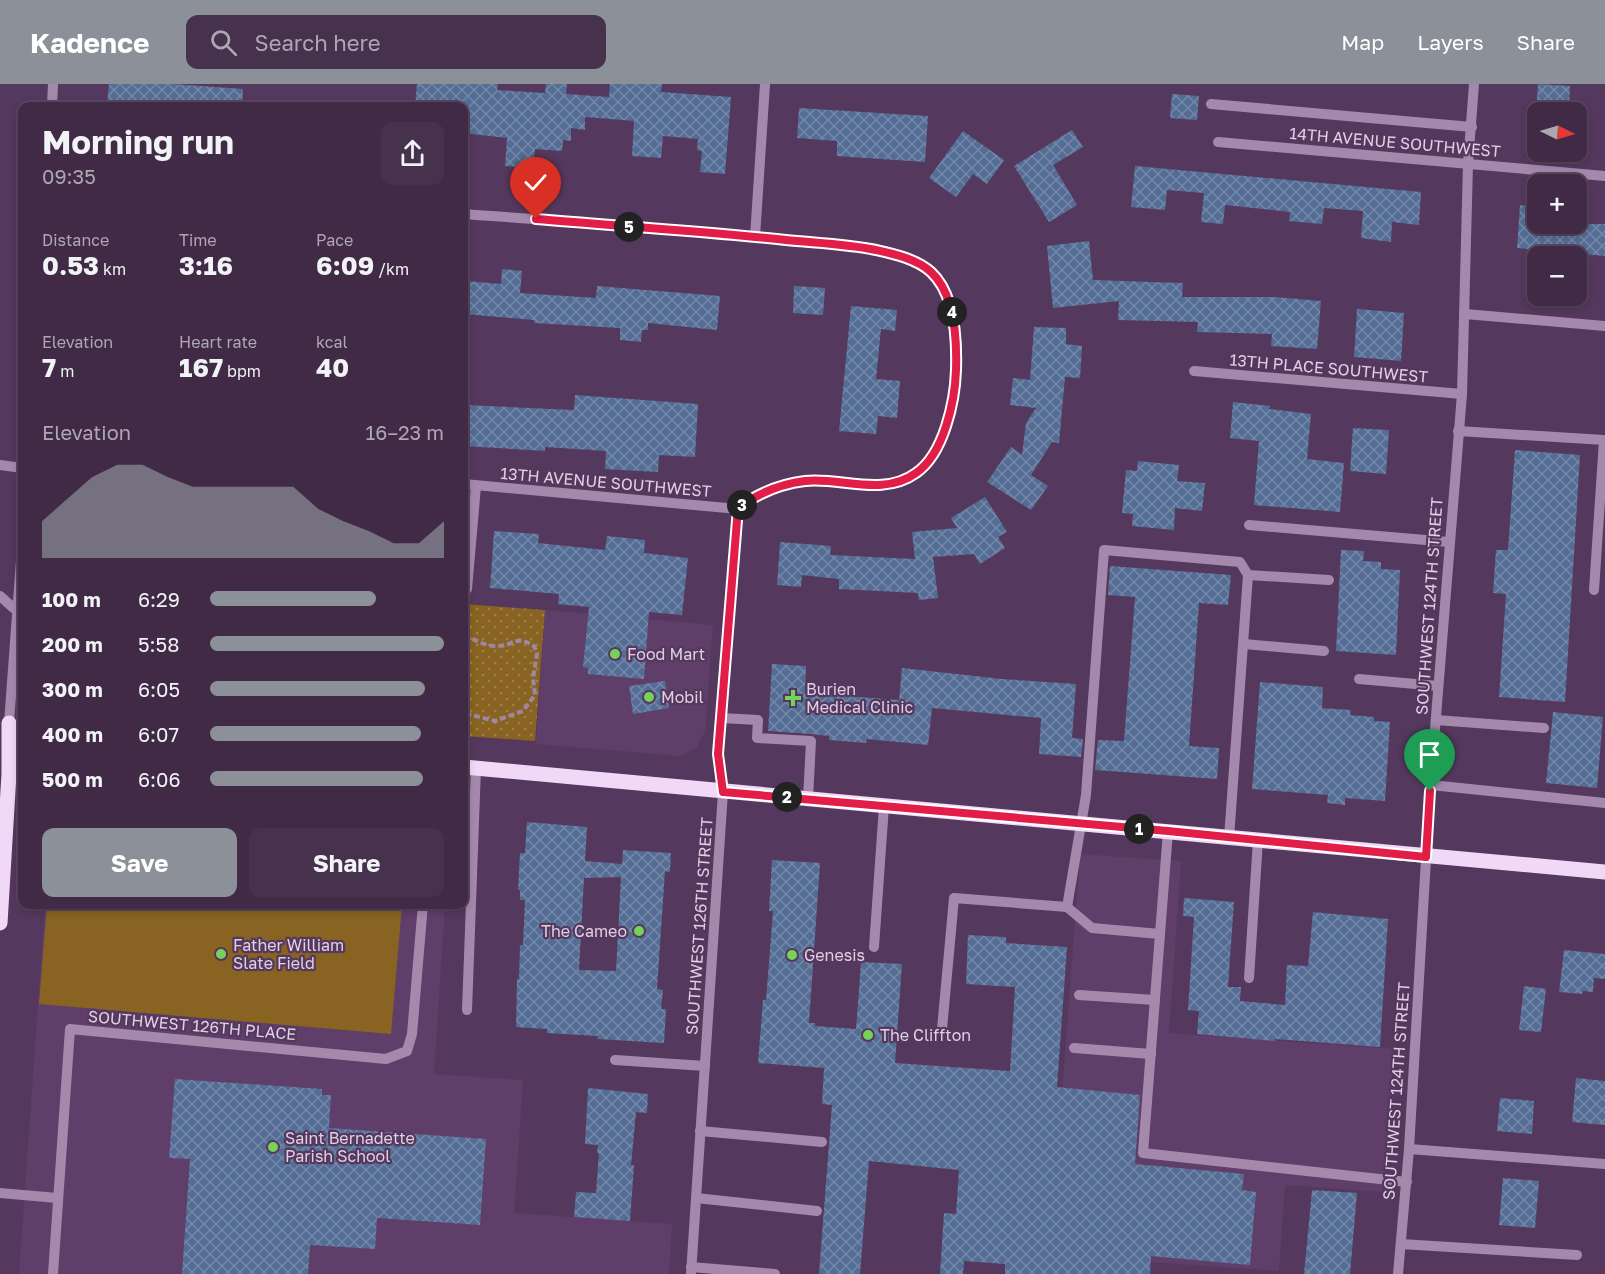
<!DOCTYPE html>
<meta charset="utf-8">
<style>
body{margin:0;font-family:"Golos Text",sans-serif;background:#47324d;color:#f1f3f6;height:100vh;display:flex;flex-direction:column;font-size:22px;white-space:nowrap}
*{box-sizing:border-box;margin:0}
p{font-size:20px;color:#aea7b3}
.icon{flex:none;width:33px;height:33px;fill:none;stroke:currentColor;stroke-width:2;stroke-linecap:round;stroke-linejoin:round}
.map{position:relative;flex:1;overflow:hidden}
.sheet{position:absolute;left:18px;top:18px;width:450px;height:807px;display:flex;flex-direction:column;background:#402a46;border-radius:12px;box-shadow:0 3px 9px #0003,0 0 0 2px #59465f}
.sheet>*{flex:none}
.needle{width:39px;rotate:95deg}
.buttons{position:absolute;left:1527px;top:18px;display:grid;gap:12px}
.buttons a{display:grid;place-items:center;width:60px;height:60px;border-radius:12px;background:#402a46;box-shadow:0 3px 9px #0003,0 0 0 2px #59465f;font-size:30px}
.pin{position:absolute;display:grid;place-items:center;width:51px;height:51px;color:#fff;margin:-62px -26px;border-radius:50% 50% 50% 0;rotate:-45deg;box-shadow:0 0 6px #0007}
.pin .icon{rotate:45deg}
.km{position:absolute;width:30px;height:30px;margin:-15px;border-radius:50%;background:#222;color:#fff;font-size:16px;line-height:30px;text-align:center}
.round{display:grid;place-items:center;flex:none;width:63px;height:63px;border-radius:12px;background:#47324d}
.overview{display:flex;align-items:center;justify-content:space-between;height:102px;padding:0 24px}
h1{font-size:33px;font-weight:700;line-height:45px}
.metrics{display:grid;grid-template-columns:repeat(3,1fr);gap:9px;height:102px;padding:6px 24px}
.metrics div{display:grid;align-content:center}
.metrics b{font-size:26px;font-weight:700}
.metrics small{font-size:16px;font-weight:400}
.metrics p{font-size:16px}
.chart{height:168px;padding:12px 24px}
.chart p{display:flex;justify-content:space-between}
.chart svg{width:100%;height:108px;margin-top:6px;fill:#8c9099;opacity:.7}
.primary-button{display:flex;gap:12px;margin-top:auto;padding:12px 24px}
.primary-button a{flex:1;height:69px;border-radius:12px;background:#8c9099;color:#fff;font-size:24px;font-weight:700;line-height:69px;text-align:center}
.primary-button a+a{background:#47324d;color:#f1f3f6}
ul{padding:0 24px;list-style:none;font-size:20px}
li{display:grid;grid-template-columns:96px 72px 1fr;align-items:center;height:45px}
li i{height:15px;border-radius:8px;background:#8c9099}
header{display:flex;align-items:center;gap:36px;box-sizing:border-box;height:84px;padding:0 30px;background:#8c9099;color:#fff}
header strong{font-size:28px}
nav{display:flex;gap:33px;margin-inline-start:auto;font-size:21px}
.search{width:420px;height:54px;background:#47324d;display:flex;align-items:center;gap:15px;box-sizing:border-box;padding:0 21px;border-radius:12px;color:#aea7b3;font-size:22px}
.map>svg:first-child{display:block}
.built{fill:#603e6a}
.park{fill:url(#park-dots)}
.pitch{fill:#886321}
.building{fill:url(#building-cross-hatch);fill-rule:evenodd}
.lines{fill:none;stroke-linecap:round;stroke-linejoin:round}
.path{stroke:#9e87a4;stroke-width:4;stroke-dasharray:6 3;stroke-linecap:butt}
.minor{stroke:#a589ad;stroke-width:10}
.major{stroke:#f0d9f7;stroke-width:15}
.route-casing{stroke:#fff;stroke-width:12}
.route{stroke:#e11d48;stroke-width:8}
.poi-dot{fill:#77d25a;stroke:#55385d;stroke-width:2}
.labels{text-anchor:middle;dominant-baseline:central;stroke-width:4.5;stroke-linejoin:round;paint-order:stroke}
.street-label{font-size:16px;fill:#e0cfe5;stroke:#55385d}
.poi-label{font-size:16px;fill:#e0cfe5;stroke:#55385d;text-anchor:start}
</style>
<header>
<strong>Kadence</strong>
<div class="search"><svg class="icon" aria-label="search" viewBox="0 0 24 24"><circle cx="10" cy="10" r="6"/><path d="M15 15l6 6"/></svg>Search here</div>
<nav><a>Map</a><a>Layers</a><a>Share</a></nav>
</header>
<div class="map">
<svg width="1605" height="1190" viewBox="0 0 1605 1190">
<defs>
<pattern id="park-dots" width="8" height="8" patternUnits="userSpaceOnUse" patternTransform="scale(1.5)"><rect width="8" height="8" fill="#886321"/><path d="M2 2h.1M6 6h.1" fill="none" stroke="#9e7f4c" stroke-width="1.8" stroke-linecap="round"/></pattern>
<pattern id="building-cross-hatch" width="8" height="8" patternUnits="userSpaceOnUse" patternTransform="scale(1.5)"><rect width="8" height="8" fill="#536d95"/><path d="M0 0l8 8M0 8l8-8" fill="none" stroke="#7487a9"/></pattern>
</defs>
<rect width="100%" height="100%" fill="#55385d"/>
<!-- built -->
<g class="built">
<path d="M545,526L713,541L705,647L697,663L681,672L536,660Z"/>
<path d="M1080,770L1181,777L1169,949L1394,965L1383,1108L1285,1101L1279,1187L1050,1171Z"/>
<path d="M45,821H445L434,990L523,996L514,1129L672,1140L669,1190H19Z"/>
</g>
<!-- park -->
<path class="park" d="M464,520L545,526L535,657L464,652Z"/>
<!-- pitch -->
<path class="pitch" d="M47,821H402L391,950L39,920Z"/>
<!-- building -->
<g class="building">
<path d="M109,0H173L243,5L242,22H117L107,21Z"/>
<path d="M417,0H498L497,6L545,9L546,0H567L566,10L609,13L610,0H662L661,8L731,13L725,90L700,88L702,67L697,66L698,55L663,52L661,74L632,72L634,37L585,33V46L571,44V57L563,56L562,67L535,65L533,84L505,82L507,54L464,49V22H415Z"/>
<path d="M1538,0L1570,2L1569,28H1536Z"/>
<path d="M1172,10L1199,12L1197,36L1170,34Z"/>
<path d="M799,24L928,32L925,78L837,72V57L797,54Z"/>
<path d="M1072,46L1083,63L1053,81L1077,121L1049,138L1014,82Z"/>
<path d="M963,47L1004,76L987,100L973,90L956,113L929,94Z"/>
<path d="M1135,82L1421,108L1419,141L1392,138L1391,158L1361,154L1363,127L1324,124L1322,140L1289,137L1290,128L1225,121L1223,140L1201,138L1204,109L1167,106L1165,126L1131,123Z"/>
<path d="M1520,121L1538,123V140H1605V172L1517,164Z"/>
<path d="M1089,157L1093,196L1183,199L1182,213H1275L1321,217L1317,265L1271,262L1272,250L1197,248L1198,238L1118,236L1119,217L1053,224L1047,162Z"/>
<path d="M502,185L522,187L520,209L596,214L597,202L720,212L717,246L648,239V246H642L641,258L620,256V244L534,239V236L464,230L466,197L501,200Z"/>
<path d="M794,202L825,204L823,231L793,229Z"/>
<path d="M851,222L897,226L895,247L881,245L876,295L900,297L897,334L878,332L876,350L839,347Z"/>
<path d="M1357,225L1404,229L1401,277L1354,273Z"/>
<path d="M1034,243L1066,244V260L1082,262L1080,294L1065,293L1059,359L1052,358L1031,391L1048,402L1031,426L987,398L1011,363L1022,371L1026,339L1036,324L1010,321L1013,294L1030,296Z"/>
<path d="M575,311L698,320L695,373L659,371L658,388L605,385L606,367L545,363V367L464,362V321L574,326Z"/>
<path d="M1233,318L1270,322L1269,325L1311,330L1307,375L1344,379L1340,428L1254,421L1259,357L1230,354Z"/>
<path d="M1353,344L1389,346L1386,390L1350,387Z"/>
<path d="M1515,366L1580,371L1565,618L1499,613L1506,510L1493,509L1496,466H1508Z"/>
<path d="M1138,377L1179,381L1177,397L1205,399L1202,427L1175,424L1174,446L1132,442L1133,430L1122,429L1126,386L1137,387Z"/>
<path d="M985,413L1007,448L998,453L1005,464L980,480L974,470L933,473L938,514L919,516L918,509L839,505V495L802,491L801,503L777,501L780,458L831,462L830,471L915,475L912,448L957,444L951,434Z"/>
<path d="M494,447L539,450L538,459L605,466L607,452L645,456L644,469L688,474L682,531L649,528L644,595L588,590V584L583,583L589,523L558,520L559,510L490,504Z"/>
<path d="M1341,466L1364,467L1363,477L1381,478V485L1400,486L1396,571L1336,567Z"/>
<path d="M1110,482L1231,491L1228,521L1199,519L1189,662L1219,664L1217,695L1095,686L1098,656L1124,657L1135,513L1108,511Z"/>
<path d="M772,580L806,582L805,609L899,616L902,584L1002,595L1076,600L1072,654L1083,655L1081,673L1039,670L1041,634L932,624L928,661L867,655L866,659L829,656V652L811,650L768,647Z"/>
<path d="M665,597L669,624L633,630L629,602Z"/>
<path d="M1260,598L1323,603L1322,624L1351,626L1350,631L1374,633V637L1390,638L1385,717L1345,714V721L1327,719L1328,711L1252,705Z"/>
<path d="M1553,628L1603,633L1597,704L1546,699Z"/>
<path d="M527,738L587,743L585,777L622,780L623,766L671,769L670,788L665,787L657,905L663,906L661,925H666L664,959L597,955L598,952L547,949V945L516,943L517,895H519L520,861H523L525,816H520V806H518L520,769H525ZM621,793L616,887L579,886L584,794Z"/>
<path d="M772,776L820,779L809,939H815V942L856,945L861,878L902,880L895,979L1010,987L1015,903L966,900L968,851L1006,853V859L1067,863L1057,1003L1140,1011L1135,1080L1244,1090L1242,1106L1256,1108L1250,1181L1151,1172L1150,1190H1005V1180L964,1177L963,1190H940L944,1129L956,1130L959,1086L869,1077L860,1190H819L832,1021L822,1020L824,984L758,979L763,916H766L773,827H769Z"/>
<path d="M1184,814L1234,818L1228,903H1241L1240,917L1285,921L1287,881L1308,882L1313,828L1388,835L1380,963L1275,955V957L1197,950L1199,927L1188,926L1194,833L1183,832Z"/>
<path d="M1564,866L1605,870V895L1594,894L1593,908L1583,907L1582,910L1559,908Z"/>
<path d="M1524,902L1546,905L1541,948L1519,946Z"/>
<path d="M1576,994L1605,997V1041L1572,1038Z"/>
<path d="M175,995L322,1005V1011H331L329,1044L486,1055L480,1141L377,1134L375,1165L310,1161L308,1190H182L190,1075L169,1074Z"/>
<path d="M588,1004L648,1010L647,1029L636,1028L631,1081H634L630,1137L574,1133L576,1108L596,1109L599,1069H597L598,1061L585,1060Z"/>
<path d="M1500,1014L1534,1017L1532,1050L1497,1047Z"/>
<path d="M1503,1094L1539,1097L1535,1144L1499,1141Z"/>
<path d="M1312,1106L1357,1109L1350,1190H1304Z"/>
</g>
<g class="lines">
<!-- path -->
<path class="path" d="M464,552C474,554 485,563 497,562C515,562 514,550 534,562L537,569L533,595L535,611L523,627L495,637L464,629"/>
<!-- minor -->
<g class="minor">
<path d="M1211,20L1472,43"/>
<path d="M52,22L53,0"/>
<path d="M1218,58L1605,92"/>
<path d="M464,130C573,138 683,145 793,157C834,161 895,160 929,186C953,205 957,250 956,279C956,315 947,361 919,387C889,414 839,393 804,397C780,400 757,410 738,425L464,400"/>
<path d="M755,153L765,0"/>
<path d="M1465,230L1605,242"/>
<path d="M1194,287L1462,310"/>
<path d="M1458,347L1604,356L1594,506"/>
<path d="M0,381L22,384"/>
<path d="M1249,441L1449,458"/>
<path d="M1248,491L1329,496"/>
<path d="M467,505L476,402"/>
<path d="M0,512L18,528"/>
<path d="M1244,560L1324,567"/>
<path d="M1359,595L1438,602"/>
<path d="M721,634L758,636L757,654L811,657L808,715"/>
<path d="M1436,636L1544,644"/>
<path d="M9,639L22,463"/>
<path d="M1431,701L1605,719"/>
<path d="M1168,747L1143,1069L1407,1098"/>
<path d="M1067,823L1086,711L1104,466L1240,478L1248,491L1229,754"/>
<path d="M874,863L884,722"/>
<path d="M1249,894L1258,756"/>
<path d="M1079,911L1155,916"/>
<path d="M467,926L476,684"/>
<path d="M942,945L954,814L1067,823L1092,844L1160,850"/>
<path d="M1074,964L1151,970"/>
<path d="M615,976L705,982"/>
<path d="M700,1047L822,1058"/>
<path d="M1409,1065L1605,1080"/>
<path d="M0,1109L57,1114"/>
<path d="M696,1114L817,1127"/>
<path d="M1401,1160L1577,1171"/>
<path d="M691,1183L775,1190"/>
<path d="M53,1190L70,945L386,975L407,967L412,950L423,820"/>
<path d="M691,1190L723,708L718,670L738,425"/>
<path d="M1398,1190L1409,1065L1430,707L1462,310L1468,80L1474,0"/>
</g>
<!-- major -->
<g class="major">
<path d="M464,683L1605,788"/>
<path d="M0,839L9,690V639"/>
</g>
</g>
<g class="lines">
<defs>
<path id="route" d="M536,135C620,142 703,147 786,156C816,159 847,160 876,166C894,170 917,175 931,188C955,210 957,255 956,286C955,317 944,370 916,389C883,413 841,393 805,397C780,400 757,410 738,424L718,670L723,708L1168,747L1426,773L1430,707"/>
</defs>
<!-- route casing -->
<use href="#route" class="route-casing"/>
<!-- route -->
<use href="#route" class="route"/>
</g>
<!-- markers -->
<g class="poi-dot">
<circle cx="615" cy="570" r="6"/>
<circle cx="649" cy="613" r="6"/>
<path d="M790 605h6v6h6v6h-6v6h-6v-6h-6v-6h6z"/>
<circle cx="639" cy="847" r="6"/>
<circle cx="221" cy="870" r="6"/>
<circle cx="792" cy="871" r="6"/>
<circle cx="868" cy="951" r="6"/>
<circle cx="273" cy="1063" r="6"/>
</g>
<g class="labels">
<!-- street labels -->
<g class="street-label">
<text transform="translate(1395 58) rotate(5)">14TH AVENUE SOUTHWEST</text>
<text transform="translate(1329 284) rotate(5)">13TH PLACE SOUTHWEST</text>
<text transform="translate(606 398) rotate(5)">13TH AVENUE SOUTHWEST</text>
<text transform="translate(1429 522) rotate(-86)">SOUTHWEST 124TH STREET</text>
<text transform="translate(699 842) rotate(-86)">SOUTHWEST 126TH STREET</text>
<text transform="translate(192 941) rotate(5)">SOUTHWEST 126TH PLACE</text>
<text transform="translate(1396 1007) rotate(-86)">SOUTHWEST 124TH STREET</text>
</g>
<!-- poi labels -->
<g class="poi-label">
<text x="627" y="570">Food Mart</text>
<text x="806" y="605">Burien<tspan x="806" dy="18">Medical Clinic</tspan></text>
<text x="661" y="613">Mobil</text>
<text x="627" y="847" text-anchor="end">The Cameo</text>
<text x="233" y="861">Father William<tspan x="233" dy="18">Slate Field</tspan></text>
<text x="804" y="871">Genesis</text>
<text x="880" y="951">The Cliffton</text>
<text x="285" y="1054">Saint Bernadette<tspan x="285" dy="18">Parish School</tspan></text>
</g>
</g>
</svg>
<div class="buttons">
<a><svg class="needle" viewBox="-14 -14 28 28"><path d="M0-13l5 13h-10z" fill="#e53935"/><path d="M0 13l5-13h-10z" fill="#aea7b3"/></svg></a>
<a>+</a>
<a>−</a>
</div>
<div class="pin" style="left:1430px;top:707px;background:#1e9e55"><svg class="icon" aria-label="arrive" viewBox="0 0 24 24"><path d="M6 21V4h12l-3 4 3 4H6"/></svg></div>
<div class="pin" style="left:536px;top:135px;background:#d93025"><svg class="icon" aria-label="check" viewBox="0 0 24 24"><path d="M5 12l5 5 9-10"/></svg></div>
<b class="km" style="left:1139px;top:745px">1</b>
<b class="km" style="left:787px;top:713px">2</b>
<b class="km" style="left:742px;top:421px">3</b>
<b class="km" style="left:952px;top:228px">4</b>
<b class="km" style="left:629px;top:143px">5</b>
<section class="sheet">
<div class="overview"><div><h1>Morning run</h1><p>09:35</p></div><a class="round"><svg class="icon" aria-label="share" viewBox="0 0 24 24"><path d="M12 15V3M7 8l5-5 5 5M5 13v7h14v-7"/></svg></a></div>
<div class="metrics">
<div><p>Distance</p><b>0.53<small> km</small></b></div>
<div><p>Time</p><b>3:16</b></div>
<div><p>Pace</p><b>6:09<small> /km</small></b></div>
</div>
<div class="metrics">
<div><p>Elevation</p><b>7<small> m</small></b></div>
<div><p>Heart rate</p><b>167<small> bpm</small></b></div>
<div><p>kcal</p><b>40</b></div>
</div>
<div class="chart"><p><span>Elevation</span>16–23 m</p>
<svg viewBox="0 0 160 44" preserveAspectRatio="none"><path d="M0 44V29L10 20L20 11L30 6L40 6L50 11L60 15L70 15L80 15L90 15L100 15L110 24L120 29L130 33L140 38L150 38L160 29V44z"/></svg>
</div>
<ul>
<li><b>100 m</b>6:29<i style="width:71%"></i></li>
<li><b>200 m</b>5:58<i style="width:100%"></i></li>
<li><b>300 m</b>6:05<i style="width:92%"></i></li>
<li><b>400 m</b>6:07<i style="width:90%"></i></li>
<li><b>500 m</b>6:06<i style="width:91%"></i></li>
</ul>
<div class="primary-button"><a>Save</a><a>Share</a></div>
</section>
</div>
